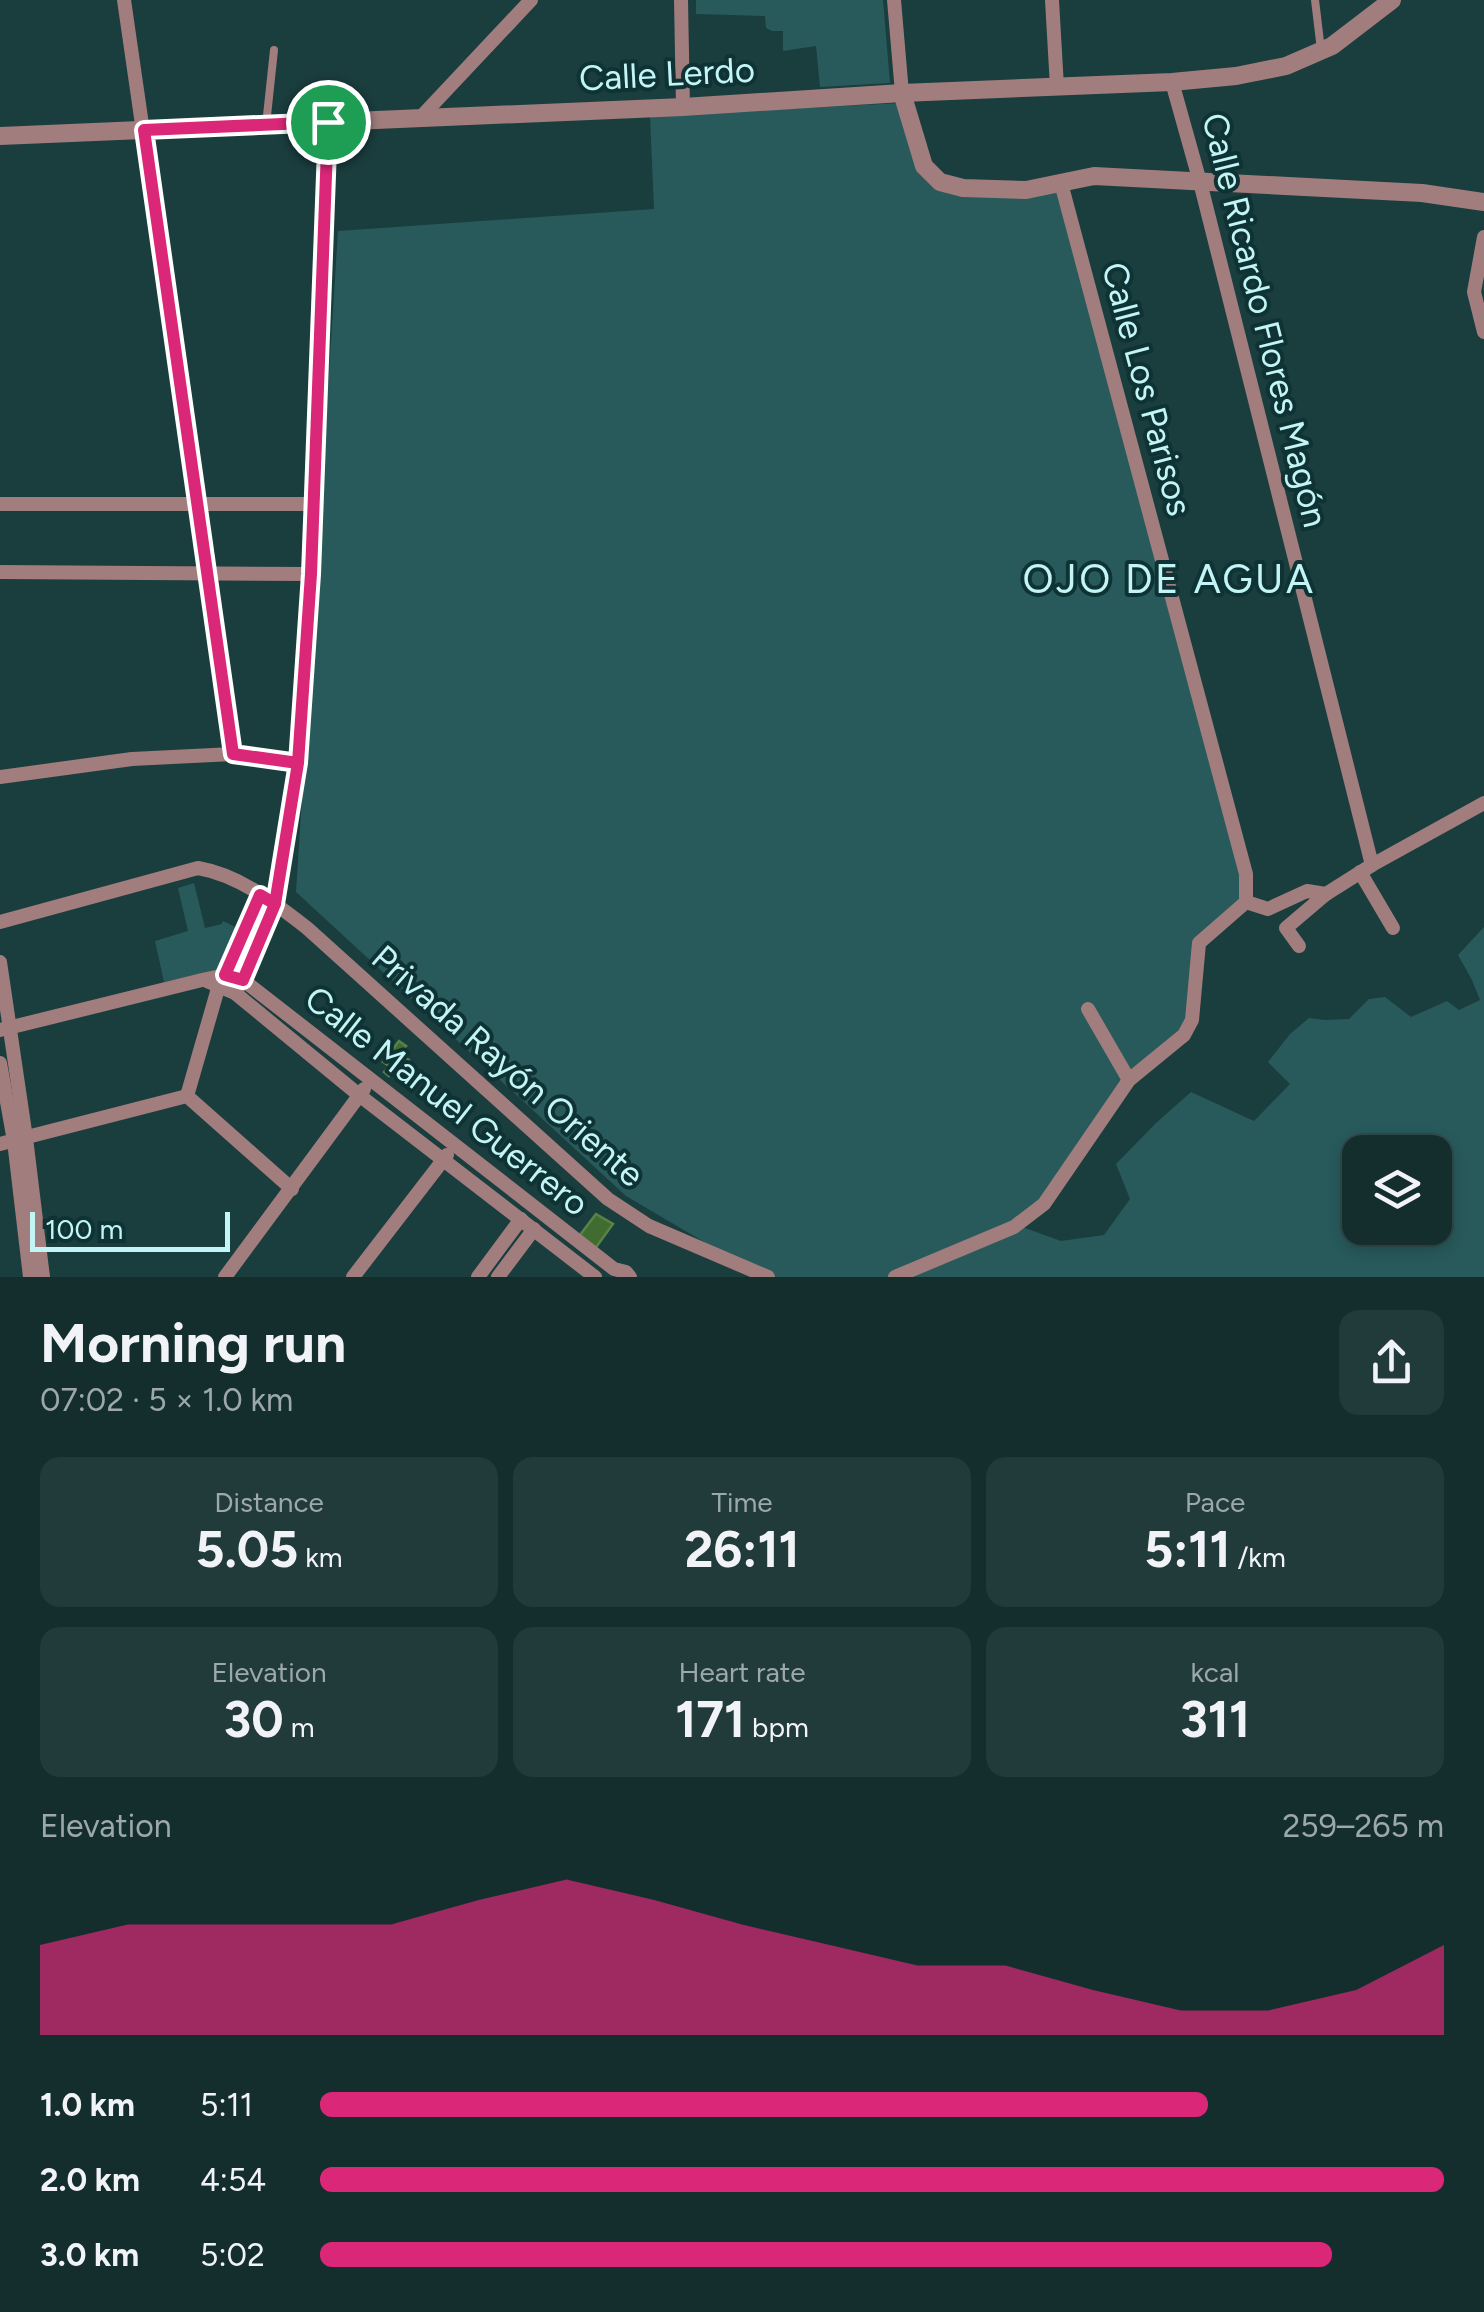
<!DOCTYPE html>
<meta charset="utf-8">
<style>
body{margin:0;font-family:Figtree,sans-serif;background:#213a3a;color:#f1f3f6;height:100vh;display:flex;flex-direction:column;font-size:38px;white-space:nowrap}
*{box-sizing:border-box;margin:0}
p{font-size:32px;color:#9da8aa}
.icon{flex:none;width:55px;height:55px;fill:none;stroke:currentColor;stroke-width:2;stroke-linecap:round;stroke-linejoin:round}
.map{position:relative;height:1277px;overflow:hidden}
.drawer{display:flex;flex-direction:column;background:#142e2e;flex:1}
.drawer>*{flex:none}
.buttons{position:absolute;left:1342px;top:1135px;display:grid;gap:20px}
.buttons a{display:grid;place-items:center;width:110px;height:110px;border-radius:20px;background:#142e2e;box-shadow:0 5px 15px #0003,0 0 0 2px #334a4a;font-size:50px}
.scale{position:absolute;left:30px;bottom:25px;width:200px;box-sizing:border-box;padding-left:10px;border:5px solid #c3f5f6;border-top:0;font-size:28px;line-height:35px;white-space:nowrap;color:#c3f5f6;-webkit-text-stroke:8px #0f3334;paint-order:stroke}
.pin{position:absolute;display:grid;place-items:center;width:85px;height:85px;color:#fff;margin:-42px;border:5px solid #fff;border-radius:50%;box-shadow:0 2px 10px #0007}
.round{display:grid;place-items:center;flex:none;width:105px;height:105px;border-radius:20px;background:#213a3a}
.overview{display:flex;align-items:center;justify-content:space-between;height:170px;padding:0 40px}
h1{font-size:55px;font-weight:700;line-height:75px}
.metrics{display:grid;grid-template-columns:repeat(3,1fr);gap:15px;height:170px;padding:10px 40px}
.metrics div{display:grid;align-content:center;border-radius:20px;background:#213a3a;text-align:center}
.metrics b{font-size:50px;font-weight:700}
.metrics small{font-size:28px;font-weight:400}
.metrics p{font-size:28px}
.chart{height:280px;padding:20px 40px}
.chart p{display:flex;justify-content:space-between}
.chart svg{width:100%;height:180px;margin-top:10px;fill:#db2777;opacity:.7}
ul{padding:0 40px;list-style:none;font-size:32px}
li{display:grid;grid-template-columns:160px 120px 1fr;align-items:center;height:75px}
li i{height:25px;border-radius:12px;background:#db2777}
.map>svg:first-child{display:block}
.green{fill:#285a5b;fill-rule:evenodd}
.building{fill:#416c30;stroke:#578347;stroke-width:2.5}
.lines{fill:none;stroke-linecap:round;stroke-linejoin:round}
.service{stroke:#a17d7d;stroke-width:8}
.minor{stroke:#a17d7d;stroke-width:14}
.tertiary{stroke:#a17d7d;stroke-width:18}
.route-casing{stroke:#fff;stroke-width:20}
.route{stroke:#db2777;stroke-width:12}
.labels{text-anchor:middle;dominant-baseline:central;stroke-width:8;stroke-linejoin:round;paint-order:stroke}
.street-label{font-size:35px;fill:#c3f5f6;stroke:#0f3334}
.quarter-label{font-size:40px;letter-spacing:2.5px;fill:#c3f5f6;stroke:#0f3334}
</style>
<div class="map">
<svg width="1484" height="1277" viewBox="0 0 1484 1277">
<rect width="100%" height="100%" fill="#1a3d3e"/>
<!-- green -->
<g class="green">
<path d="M696,0H883L890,83L820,87L816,46L783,51V31H772L766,28L765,16L696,14Z"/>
<path d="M901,103L935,181L1059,182L1242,872L1243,897L1200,948L1191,1020L1131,1075L1045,1202L1014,1224L1061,1241L1104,1235L1130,1199L1116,1164L1156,1123L1191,1092L1254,1121L1290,1084L1268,1062L1290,1034L1309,1018L1325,1020L1349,1019L1369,999L1385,997L1411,1017L1447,1001L1459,1010L1480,1000L1472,980L1458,955L1484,927V1277H776L711,1246L626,1196L296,892L338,231L654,209L650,116ZM1360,1152H1435V1228H1360Z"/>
<path d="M194,883L205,928L222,924L223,921L239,929L221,969L164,982L155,941L188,931L178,888Z"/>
</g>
<!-- building -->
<g class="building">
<path d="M399,1041L406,1046L401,1052L403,1056L409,1060L396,1078L392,1073L389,1076L384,1072L389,1066L383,1062Z"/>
<path d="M596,1214L613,1224L594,1250L577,1239Z"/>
</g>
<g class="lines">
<!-- service -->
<g class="service">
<path d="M1315,0L1321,50"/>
<path d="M266,125L274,50"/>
</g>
<!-- minor -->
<g class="minor">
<path d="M124,0L233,754"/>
<path d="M681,0L683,107"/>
<path d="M894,0L902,93"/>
<path d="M1052,0L1057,87"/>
<path d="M1172,82L1200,182L1372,865"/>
<path d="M420,118L531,0"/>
<path d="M1061,183L1246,874V902"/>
<path d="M1484,237L1474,292L1484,332"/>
<path d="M0,504H313"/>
<path d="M0,572L311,574"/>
<path d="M0,777L132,759L233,754L299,763"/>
<path d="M1360,872L1393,928"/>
<path d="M1246,902L1268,909L1307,891L1326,894L1372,865L1484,803"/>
<path d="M0,922L198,868C239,875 275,903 307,928L608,1199L649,1226L768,1277"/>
<path d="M1299,946L1286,928L1326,894"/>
<path d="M0,962L26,1138L43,1277"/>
<path d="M207,981L235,993L359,1095L595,1277"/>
<path d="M235,993L243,980L275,904L299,763L311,574L328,122"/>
<path d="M1088,1009L1129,1080"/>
<path d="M0,1030L202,980L225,975L243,980L614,1269L626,1272L630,1277"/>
<path d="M0,1063L14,1141L30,1277"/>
<path d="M187,1096L219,985L260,895"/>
<path d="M187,1096L292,1189"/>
<path d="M0,1144L187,1096"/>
<path d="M225,1277L364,1089"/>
<path d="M353,1277L447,1155"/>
<path d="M478,1277L521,1219"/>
<path d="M498,1277L534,1229"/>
<path d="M895,1277L1014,1227L1044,1204L1129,1080L1184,1035L1192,1020L1199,943L1246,902"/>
</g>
<!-- tertiary -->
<g class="tertiary">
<path d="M902,93L924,166L940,182L963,188L1026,190L1094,176L1422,193L1484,202"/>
<path d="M0,136L683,107L902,93L1172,82L1236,76L1286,66L1332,46L1392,0"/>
</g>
</g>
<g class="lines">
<defs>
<path id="route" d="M328,122L144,130L233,754L298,763L275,904L243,980L225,975L260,895L275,904L298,763L311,574L328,122"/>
</defs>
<!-- route casing -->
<use href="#route" class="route-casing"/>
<!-- route -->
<use href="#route" class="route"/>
</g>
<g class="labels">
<!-- street labels -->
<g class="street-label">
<text transform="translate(667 74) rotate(-3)">Calle Lerdo</text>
<text transform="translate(1265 320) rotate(76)">Calle Ricardo Flores Magón</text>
<text transform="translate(1147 389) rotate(75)">Calle Los Parisos</text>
<text transform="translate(508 1066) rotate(41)">Privada Rayón Oriente</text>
<text transform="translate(447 1101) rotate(38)">Calle Manuel Guerrero</text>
</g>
<!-- quarter labels -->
<g class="quarter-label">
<text x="1169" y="579">OJO DE AGUA</text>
</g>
</g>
</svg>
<div class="buttons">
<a><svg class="icon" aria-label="layers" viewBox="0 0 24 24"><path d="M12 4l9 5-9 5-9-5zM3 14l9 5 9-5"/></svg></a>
</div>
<div class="scale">100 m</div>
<div class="pin" style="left:328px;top:122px;background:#1e9e55"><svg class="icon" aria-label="arrive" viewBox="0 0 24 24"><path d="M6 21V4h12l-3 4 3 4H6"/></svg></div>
</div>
<section class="drawer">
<div class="overview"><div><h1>Morning run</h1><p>07:02 · 5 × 1.0 km</p></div><a class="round"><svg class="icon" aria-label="share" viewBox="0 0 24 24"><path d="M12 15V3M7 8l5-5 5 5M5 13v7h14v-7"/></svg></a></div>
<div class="metrics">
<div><p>Distance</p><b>5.05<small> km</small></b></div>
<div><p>Time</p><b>26:11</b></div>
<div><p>Pace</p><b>5:11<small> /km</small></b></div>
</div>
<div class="metrics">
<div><p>Elevation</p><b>30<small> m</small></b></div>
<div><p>Heart rate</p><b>171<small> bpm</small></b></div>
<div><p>kcal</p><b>311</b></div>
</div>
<div class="chart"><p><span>Elevation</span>259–265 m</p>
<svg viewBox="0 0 160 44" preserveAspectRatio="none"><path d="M0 44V22L10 17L20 17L30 17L40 17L50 11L60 6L70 11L80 17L90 22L100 27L110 27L120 33L130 38L140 38L150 33L160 22V44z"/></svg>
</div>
<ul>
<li><b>1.0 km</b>5:11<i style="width:79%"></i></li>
<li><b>2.0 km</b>4:54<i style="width:100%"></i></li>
<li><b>3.0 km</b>5:02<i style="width:90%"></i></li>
</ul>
</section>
